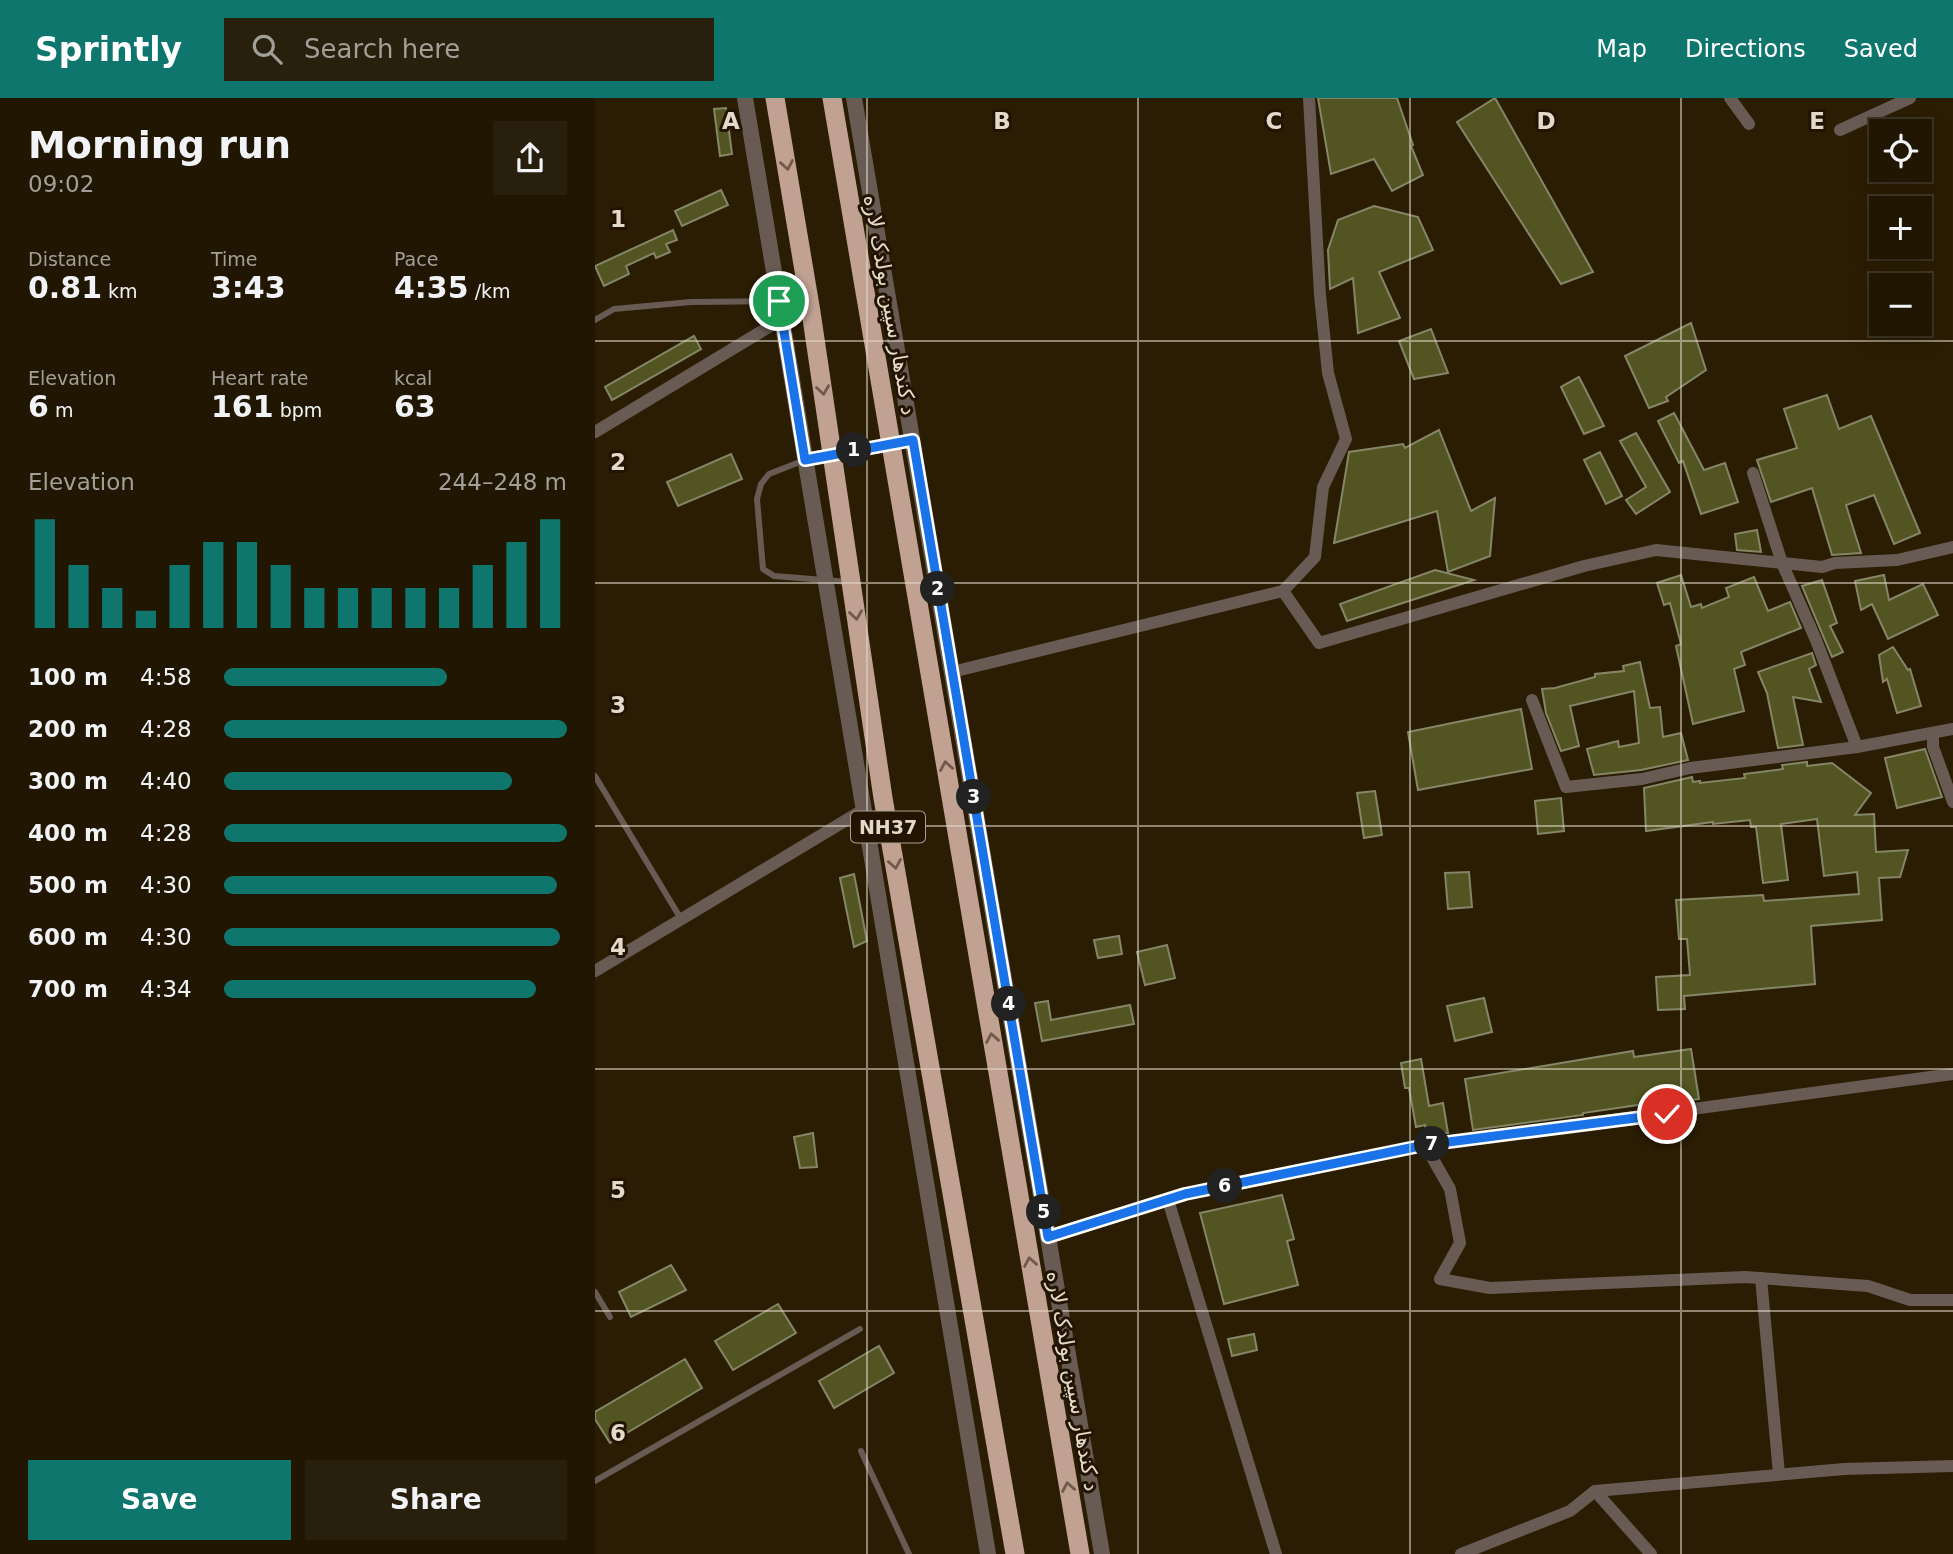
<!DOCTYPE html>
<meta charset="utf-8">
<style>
body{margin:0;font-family:"DejaVu Sans","Noto Sans Arabic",sans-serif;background:#281f0c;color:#f1f3f6;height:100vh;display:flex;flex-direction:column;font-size:26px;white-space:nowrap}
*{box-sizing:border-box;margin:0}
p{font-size:23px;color:#a29f99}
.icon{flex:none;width:38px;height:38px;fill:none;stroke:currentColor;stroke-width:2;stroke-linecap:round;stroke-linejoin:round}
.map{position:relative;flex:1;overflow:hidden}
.panel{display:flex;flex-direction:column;background:#201602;width:595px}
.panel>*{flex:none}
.tools{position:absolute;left:1274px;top:21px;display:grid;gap:14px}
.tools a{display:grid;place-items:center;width:63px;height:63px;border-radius:0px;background:#201602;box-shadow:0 4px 18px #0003,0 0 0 2px #3d3524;font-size:35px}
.pin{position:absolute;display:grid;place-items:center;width:60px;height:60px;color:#fff;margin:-30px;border:4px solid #fff;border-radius:50%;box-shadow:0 2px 7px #0007}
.km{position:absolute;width:35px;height:35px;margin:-18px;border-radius:50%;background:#222;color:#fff;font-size:19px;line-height:35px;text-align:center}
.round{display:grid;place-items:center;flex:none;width:74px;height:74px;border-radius:0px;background:#281f0c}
.head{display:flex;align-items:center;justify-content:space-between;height:119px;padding:0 28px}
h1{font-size:38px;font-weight:600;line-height:52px}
.figures{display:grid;grid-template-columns:repeat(3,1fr);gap:10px;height:119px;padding:7px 28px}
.figures div{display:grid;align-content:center}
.figures b{font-size:30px;font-weight:600}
.figures small{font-size:19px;font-weight:400}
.figures p{font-size:19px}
.chart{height:196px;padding:14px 28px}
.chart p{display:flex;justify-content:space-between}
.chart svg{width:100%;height:126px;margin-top:7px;stroke:#0f766e;stroke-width:6}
.cta{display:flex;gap:14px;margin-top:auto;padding:14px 28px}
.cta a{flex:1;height:80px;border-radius:0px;background:#0f766e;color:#fff;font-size:28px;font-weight:600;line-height:80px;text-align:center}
.cta a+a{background:#281f0c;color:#f1f3f6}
ul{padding:0 28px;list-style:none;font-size:23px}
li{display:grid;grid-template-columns:112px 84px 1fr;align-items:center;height:52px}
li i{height:18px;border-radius:9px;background:#0f766e}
header{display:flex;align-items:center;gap:42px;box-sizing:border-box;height:98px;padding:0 35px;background:#0f766e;color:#fff}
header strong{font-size:33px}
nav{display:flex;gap:38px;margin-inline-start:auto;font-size:24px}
.search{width:490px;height:63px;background:#281f0c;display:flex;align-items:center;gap:18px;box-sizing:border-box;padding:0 24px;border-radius:0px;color:#a29f99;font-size:26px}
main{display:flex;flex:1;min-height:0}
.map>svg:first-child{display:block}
.building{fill:#525421;stroke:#848667;stroke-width:2}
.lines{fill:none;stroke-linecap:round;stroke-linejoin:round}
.service{stroke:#685b54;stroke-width:6}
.minor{stroke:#685b54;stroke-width:12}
.tertiary{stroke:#685b54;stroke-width:16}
.trunk{stroke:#c0a192;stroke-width:19}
.oneway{stroke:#715a49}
.route-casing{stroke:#fff;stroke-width:14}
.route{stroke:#1a73e8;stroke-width:9}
.grid{fill:none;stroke:#e3dacb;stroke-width:2;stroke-opacity:0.55}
.labels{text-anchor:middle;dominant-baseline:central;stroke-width:6;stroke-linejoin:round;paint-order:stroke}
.shield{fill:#221400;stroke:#a99f8e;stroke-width:2}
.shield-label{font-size:19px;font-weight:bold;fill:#e3dacb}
.street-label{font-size:21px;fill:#e3dacb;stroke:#221400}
.grid-label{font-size:23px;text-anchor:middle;font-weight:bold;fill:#e3dacb;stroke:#221400;stroke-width:6;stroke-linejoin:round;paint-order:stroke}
</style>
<header>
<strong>Sprintly</strong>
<div class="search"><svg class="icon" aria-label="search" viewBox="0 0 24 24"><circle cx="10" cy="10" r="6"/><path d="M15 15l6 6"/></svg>Search here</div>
<nav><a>Map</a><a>Directions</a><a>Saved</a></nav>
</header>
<main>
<section class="panel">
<div class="head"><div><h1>Morning run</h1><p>09:02</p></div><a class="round"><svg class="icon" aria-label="share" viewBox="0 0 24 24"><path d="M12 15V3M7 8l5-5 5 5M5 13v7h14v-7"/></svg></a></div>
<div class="figures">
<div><p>Distance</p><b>0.81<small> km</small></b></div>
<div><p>Time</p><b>3:43</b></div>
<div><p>Pace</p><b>4:35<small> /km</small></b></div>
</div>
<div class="figures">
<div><p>Elevation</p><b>6<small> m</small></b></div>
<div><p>Heart rate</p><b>161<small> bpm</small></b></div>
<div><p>kcal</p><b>63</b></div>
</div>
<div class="chart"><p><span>Elevation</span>244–248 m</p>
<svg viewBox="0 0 160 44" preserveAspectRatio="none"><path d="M5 44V6M15 44V22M25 44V30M35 44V38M45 44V22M55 44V14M65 44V14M75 44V22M85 44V30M95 44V30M105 44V30M115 44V30M125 44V30M135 44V22M145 44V14M155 44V6"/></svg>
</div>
<ul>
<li><b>100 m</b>4:58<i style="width:65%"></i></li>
<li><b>200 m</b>4:28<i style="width:100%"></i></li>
<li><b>300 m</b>4:40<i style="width:84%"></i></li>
<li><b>400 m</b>4:28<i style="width:100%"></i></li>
<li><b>500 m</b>4:30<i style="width:97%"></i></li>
<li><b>600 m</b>4:30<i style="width:98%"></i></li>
<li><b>700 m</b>4:34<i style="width:91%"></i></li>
</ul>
<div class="cta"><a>Save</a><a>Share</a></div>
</section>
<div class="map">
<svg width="1358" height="1456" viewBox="0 0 1358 1456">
<rect width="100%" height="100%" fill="#2b1d03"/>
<!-- building -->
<g class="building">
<path d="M723,0H802L818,47L816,48L828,77L797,93L779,61L736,76Z"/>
<path d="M900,0L998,174L966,186L862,24Z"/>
<path d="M131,10L137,56L125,58L119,11Z"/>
<path d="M126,92L133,107L87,128L80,113Z"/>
<path d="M779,108L823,119L838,152L784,174L805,220L763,235L758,180L735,191L733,152L743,122Z"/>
<path d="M78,132L82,142L71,146L75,154L61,160L59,155L31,168L34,176L9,188L0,168Z"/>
<path d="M1096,225L1111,272L1071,299L1073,303L1054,310L1030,258Z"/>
<path d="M836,231L853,275L819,281L804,243Z"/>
<path d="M99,238L106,251L17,302L10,289Z"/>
<path d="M984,279L1009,328L989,336L966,289Z"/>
<path d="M1232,297L1244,331L1276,318L1325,435L1299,446L1279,397L1251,407L1266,455L1237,457L1217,390L1176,404L1162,362L1202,350L1189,311Z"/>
<path d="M1079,315L1109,372L1130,365L1143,404L1106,416L1088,363L1084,365L1063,323Z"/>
<path d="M844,332L876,413L900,400L895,458L853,474L842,413L739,445L754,354L808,346L810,350Z"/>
<path d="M1041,335L1075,394L1041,416L1031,402L1051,389L1025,343Z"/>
<path d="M1005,354L1027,398L1011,406L989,362Z"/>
<path d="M136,356L147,381L83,408L72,384Z"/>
<path d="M1162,432L1166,454L1142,452L1140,436Z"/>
<path d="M840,472L879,482L752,523L745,506Z"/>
<path d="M1086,477L1096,509L1106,506L1107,510L1134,499L1131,490L1159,479L1173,513L1195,504L1206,530L1146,554L1150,567L1139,571L1149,613L1098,626L1081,548L1086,546L1075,505L1069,507L1062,485Z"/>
<path d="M1289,477L1294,502L1328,486L1343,517L1293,541L1277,506L1266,512L1260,483Z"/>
<path d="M1227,482L1242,525L1235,528L1248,554L1237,559L1207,488Z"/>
<path d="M1298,549L1313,572L1315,571L1326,608L1302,615L1292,581L1288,584L1284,557Z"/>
<path d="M1217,555L1221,567L1214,571L1226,604L1198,599L1208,647L1183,650L1172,595L1163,574Z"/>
<path d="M1045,564L1055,610L1065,609L1068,639L1086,635L1093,662L1046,672L999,677L992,651L1023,643L1024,649L1044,645L1039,593L975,608L984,648L966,653L951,615L947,591L960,590L1000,579V576L1029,573L1028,568Z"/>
<path d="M926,611L937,671L823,692L813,634Z"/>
<path d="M1330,651L1347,699L1302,710L1290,660Z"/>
<path d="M1212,664V668L1237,665L1276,695L1260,717L1279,716L1281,754L1313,752L1305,779L1284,780L1287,822L1216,828L1220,886L1089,898L1090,911L1063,912L1061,879L1095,877L1092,841H1084L1081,802L1168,797L1169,803L1264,796L1262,774L1229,778L1222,721L1186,726L1193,782L1168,785L1161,729H1156L1155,722L1118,726V724L1051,733L1049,690L1097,679L1098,684L1105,683V685L1150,680L1149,676L1188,671L1187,667Z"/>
<path d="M780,693L787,737L769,740L762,695Z"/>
<path d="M966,700L969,733L943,736L940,703Z"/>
<path d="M874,774L877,809L853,811L850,775Z"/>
<path d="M259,776L272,843L259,849L245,780Z"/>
<path d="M524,838L527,856L503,860L499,842Z"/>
<path d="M572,847L580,880L550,887L542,854Z"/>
<path d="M889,900L897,934L860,943L852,908Z"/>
<path d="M453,903L456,922L535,907L539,926L447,943L440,905Z"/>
<path d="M1096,951L1104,1001L1050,1009V1006L988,1015V1017L878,1032L870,981L1038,953L1039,959Z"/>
<path d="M826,961L834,1008L848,1005L853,1035L832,1038L830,1027L821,1029L814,990H810L806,965Z"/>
<path d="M218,1035L222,1069L205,1070L199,1039Z"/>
<path d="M687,1097L699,1141L692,1143L703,1187L629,1206L605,1115Z"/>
<path d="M76,1167L91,1192L36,1219L24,1194Z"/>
<path d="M183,1206L201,1235L138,1272L120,1243Z"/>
<path d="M659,1236L662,1252L637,1258L633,1241Z"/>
<path d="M284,1248L299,1275L239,1310L224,1283Z"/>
<path d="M90,1261L107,1290L15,1345L0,1321V1314Z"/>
</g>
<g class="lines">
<!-- service -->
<g class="service">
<path d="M0,222L19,211L96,204L182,203"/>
<path d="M254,484L179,478L168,471L162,401L166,386L174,376L210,362L315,343"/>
<path d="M0,678L86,821"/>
<path d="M0,1194L15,1219"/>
<path d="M266,1353L314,1456"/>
<path d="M0,1383L265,1231"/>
</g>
<!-- minor -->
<g class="minor">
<path d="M1135,0L1154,26"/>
<path d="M1245,32L1315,0"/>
<path d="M0,334L187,221"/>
<path d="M688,493L720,459L728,389L751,341L733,275L725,197L714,0"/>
<path d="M357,574L688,493L724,545L989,468L1061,452L1227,469L1240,465L1302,462L1358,449"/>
<path d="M937,602L971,689L1047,681L1095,670L1262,649L1221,542L1187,465L1158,375"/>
<path d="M1338,636V649L1358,704"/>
<path d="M1262,649L1358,631"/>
<path d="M0,873L268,712"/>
<path d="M830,1047L855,1091L865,1145L845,1181L895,1190L1150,1179L1273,1188L1315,1202H1358"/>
<path d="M573,1102L681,1456"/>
<path d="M453,1139L590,1096L830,1047L1358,976"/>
<path d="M1166,1180L1184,1376"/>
<path d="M1000,1393L1056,1456"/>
<path d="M866,1456L975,1413L1000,1393L1249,1371L1358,1368"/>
</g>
<!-- tertiary -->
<g class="tertiary">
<path d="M150,0L393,1456"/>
<path d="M259,0L507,1456"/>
</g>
<!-- trunk -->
<g class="trunk">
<path d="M180,0L216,214L288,700L420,1456"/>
<path d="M237,0L485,1456"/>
</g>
</g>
<!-- one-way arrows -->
<defs><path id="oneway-chevron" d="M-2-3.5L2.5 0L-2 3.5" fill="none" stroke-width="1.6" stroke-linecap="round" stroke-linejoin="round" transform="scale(1.75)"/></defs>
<g class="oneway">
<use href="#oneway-chevron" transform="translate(192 67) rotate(80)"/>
<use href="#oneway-chevron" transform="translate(228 292) rotate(82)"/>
<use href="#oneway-chevron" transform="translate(261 517) rotate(82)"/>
<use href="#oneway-chevron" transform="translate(351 668) rotate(-100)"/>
<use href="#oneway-chevron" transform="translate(300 766) rotate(80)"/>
<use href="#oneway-chevron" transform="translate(397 940) rotate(-100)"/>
<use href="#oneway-chevron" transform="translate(435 1164) rotate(-100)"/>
<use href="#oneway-chevron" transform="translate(473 1389) rotate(-100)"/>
</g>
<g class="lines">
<defs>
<path id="route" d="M184,203L210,362L318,342L453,1139L590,1096L830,1047L1072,1016"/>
</defs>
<!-- route casing -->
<use href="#route" class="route-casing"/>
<!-- route -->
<use href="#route" class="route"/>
</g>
<!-- grid -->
<path class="grid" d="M272,0V1456M543,0V1456M815,0V1456M1086,0V1456M0,243H1358M0,485H1358M0,728H1358M0,971H1358M0,1213H1358"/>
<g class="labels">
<!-- shield labels -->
<rect class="shield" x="256" y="713.5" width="74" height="31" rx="5"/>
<g class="shield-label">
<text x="293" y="729">NH37</text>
</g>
<!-- street labels -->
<g class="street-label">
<text transform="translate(295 207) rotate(80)">د کندهار سپین بولدک لاره</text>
<text transform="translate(478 1283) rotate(80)">د کندهار سپین بولدک لاره</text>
</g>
</g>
<g class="grid-label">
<text x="136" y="31">A</text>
<text x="407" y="31">B</text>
<text x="679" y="31">C</text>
<text x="951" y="31">D</text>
<text x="1222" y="31">E</text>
<text x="23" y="129">1</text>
<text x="23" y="372">2</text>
<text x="23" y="615">3</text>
<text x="23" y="857">4</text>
<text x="23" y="1100">5</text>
<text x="23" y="1343">6</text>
</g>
</svg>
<div class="tools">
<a><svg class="icon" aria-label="locate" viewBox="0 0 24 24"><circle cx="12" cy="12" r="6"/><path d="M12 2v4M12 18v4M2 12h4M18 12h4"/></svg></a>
<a>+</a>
<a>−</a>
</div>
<div class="pin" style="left:184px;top:203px;background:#1e9e55"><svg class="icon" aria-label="arrive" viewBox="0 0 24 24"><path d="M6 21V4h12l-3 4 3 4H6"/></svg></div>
<div class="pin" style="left:1072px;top:1016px;background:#d93025"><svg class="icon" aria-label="check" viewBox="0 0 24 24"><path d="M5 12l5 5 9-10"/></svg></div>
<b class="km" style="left:259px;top:352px">1</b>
<b class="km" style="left:343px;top:491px">2</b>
<b class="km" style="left:379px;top:699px">3</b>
<b class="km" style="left:414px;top:906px">4</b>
<b class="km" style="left:449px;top:1114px">5</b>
<b class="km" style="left:630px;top:1088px">6</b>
<b class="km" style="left:837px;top:1046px">7</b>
</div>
</main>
